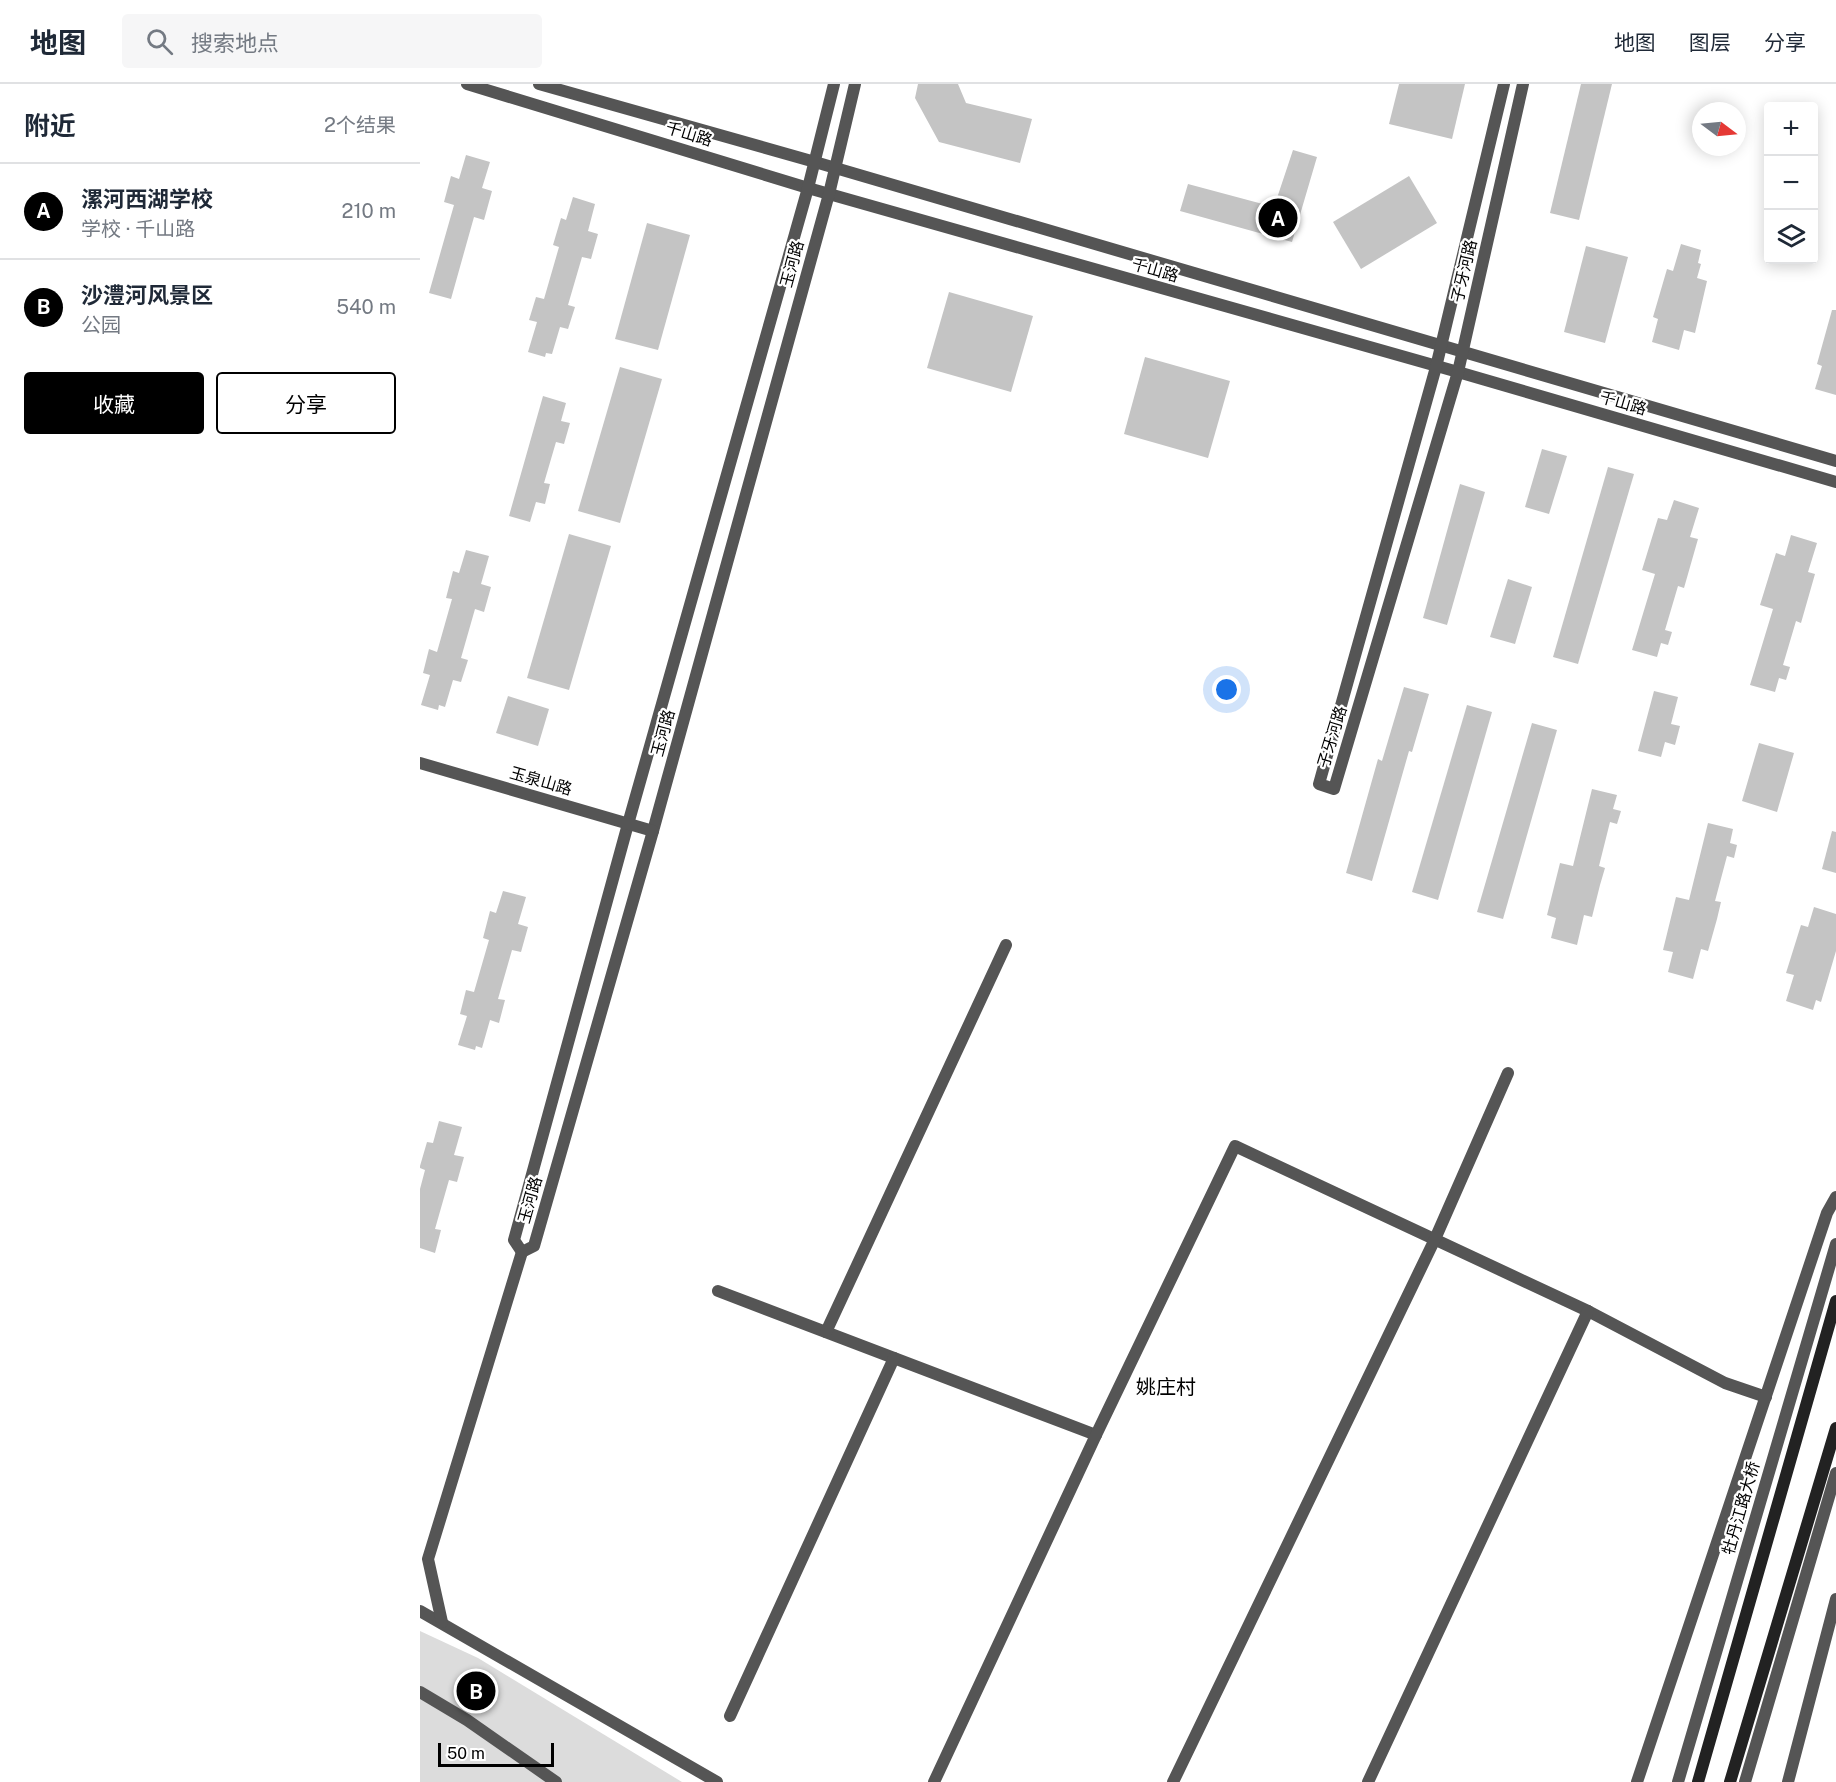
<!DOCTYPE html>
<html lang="zh">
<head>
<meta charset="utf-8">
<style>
  body { margin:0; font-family:"Public Sans","Noto Sans SC",sans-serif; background:#f6f6f7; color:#1f2937 }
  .controls { position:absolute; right:18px; top:18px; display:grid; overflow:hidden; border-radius:6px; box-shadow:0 3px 15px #0003 }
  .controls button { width:54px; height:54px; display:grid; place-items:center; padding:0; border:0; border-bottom:2px solid #e0e1e3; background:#fff; color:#1f2937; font:30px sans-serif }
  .compass { position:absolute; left:1272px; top:18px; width:54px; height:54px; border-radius:50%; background:#fff; box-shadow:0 3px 15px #0003; rotate:106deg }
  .scale { position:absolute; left:18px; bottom:15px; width:116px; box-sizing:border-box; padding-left:6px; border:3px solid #000; border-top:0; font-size:16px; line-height:21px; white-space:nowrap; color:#000; -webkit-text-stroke:4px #fff; paint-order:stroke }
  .you { position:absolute; left:807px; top:606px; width:21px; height:21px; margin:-15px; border:4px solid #fff; border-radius:50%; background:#1a73e8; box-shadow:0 0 0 9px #1a73e833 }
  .badge { display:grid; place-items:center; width:39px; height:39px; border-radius:50%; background:#000; color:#fff; font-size:20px; font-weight:700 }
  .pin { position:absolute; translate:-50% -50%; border:3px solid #fff; box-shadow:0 2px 6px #0006 }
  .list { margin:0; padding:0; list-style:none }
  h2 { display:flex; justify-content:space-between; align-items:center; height:78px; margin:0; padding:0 24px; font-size:26px }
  h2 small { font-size:20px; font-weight:400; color:#747a83 }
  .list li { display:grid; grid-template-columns:39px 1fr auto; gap:18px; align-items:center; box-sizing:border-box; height:96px; padding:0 24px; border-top:2px solid #e0e1e3 }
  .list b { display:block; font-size:22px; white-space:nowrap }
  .list p { margin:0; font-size:20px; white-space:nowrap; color:#747a83 }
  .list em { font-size:20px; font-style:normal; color:#747a83 }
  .actions { display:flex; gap:12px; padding:18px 24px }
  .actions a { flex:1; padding:14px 0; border:2px solid #000; border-radius:6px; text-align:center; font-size:21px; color:#000 }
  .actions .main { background:#000; color:#fff }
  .icon { flex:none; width:33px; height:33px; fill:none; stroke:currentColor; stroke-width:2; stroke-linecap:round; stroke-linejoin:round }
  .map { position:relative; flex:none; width:1416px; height:1698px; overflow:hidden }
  header { display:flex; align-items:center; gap:36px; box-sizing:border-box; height:84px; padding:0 30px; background:#fff; border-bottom:2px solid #e0e1e3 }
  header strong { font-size:28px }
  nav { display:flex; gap:33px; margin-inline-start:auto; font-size:21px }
  .search { width:420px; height:54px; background:#f6f6f7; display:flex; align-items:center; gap:15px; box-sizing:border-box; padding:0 21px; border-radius:6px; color:#747a83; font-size:22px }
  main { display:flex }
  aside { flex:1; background:#fff }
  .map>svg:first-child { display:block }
  .green { fill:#dcdcdc }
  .building { fill:#c4c4c4 }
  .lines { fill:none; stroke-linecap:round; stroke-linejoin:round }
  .minor { stroke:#555; stroke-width:12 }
  .tertiary { stroke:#555; stroke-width:12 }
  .secondary { stroke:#222; stroke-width:12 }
  .labels { text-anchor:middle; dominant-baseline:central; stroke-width:4.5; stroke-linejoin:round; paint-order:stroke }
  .street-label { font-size:16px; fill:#000; stroke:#fff }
  .quarter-label { font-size:20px; fill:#000; stroke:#fff }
</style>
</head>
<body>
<header>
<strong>地图</strong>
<div class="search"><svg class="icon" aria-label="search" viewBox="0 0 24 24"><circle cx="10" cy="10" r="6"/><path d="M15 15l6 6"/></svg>搜索地点</div>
<nav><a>地图</a><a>图层</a><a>分享</a></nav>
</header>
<main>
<aside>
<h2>附近<small>2个结果</small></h2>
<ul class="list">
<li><span class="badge">A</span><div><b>漯河西湖学校</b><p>学校 · 千山路</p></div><em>210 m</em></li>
<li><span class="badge">B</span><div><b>沙澧河风景区</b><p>公园</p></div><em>540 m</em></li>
</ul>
<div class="actions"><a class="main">收藏</a><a>分享</a></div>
</aside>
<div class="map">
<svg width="1416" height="1698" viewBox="0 0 1416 1698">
  <rect width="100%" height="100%" fill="#fff"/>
  <!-- green -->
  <polygon class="green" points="0,1547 58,1574 262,1698 0,1698"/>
  <!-- building -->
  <g class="building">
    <polygon points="498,0 538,0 546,19 612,35 600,79 519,58 495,14"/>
    <polygon points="979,0 1045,0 1032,55 969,40"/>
    <polygon points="1161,0 1192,0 1159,136 1130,129"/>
    <polygon points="873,66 897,73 872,158 760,127 768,100 854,123"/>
    <polygon points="46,71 70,78 62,104 72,107 64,136 54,133 31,215 9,209 34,121 24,118 31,92 39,95"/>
    <polygon points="989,92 1017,139 941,185 913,138"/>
    <polygon points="153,113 175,120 168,147 178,150 171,175 162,173 148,221 155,223 148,245 140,243 132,270 126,269 125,273 108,268 117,238 109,236 116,213 124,215 139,163 133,161 141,134 146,136"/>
    <polygon points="227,139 270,151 238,266 195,255"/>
    <polygon points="1261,160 1281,166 1278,179 1281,180 1277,194 1287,197 1275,249 1264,246 1259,266 1232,258 1238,235 1233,233 1247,185 1253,187"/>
    <polygon points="1166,162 1208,173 1185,259 1144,248"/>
    <polygon points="529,208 613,232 591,308 507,284"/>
    <polygon points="1412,226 1416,226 1416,311 1395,305 1402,282 1397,280"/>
    <polygon points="725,273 810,297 788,374 704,350"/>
    <polygon points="200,283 242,295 200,439 158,427"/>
    <polygon points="123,312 146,319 141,337 150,339 144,360 136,358 124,399 130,400 125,420 116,418 110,438 89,432"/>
    <polygon points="1122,365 1147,372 1129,430 1105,423"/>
    <polygon points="1188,383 1214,390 1158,580 1133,573"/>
    <polygon points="1040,400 1065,408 1027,541 1003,534"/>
    <polygon points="1254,416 1279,424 1270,453 1278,455 1264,504 1258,502 1245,546 1252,548 1248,561 1241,559 1237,573 1212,566 1235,490 1222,486 1238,434 1247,436"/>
    <polygon points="149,450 191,462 149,606 107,594"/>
    <polygon points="1371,451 1397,459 1388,488 1395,490 1381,539 1376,537 1363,581 1370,583 1366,596 1359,594 1355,608 1330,601 1353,525 1340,521 1356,469 1365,472"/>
    <polygon points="46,466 69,472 61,500 71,503 64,528 55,525 41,574 48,576 41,598 33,596 25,623 19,621 18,626 1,621 10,591 3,589 9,565 17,568 32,515 26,514 33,487 39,489"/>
    <polygon points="1088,495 1112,503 1095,560 1070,553"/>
    <polygon points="984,603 1009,610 992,668 989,667 952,797 926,789 958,675 962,677"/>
    <polygon points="1234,607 1258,613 1251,640 1260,642 1255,661 1245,658 1241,673 1218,667"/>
    <polygon points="88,612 129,625 118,662 76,649"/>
    <polygon points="1047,621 1072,628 1018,816 992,808"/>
    <polygon points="1112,639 1137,646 1083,835 1057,828"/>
    <polygon points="1339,659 1374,669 1357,728 1322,717"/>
    <polygon points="1172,705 1197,711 1193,725 1201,727 1197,740 1190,738 1179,782 1185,784 1180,801 1172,833 1164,831 1157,861 1131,854 1136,834 1127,831 1140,779 1153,782"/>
    <polygon points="1288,739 1313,745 1310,759 1317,761 1314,774 1307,772 1295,817 1301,818 1297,835 1288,867 1281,865 1273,895 1248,888 1253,868 1243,866 1256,813 1269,816"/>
    <polygon points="1412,747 1416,748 1416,789 1402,785"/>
    <polygon points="83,807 106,813 98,840 108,843 101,868 92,866 78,915 85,916 79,939 70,936 62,964 56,962 55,966 38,961 47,932 40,930 46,906 54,908 69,856 63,854 70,827 76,829"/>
    <polygon points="1394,823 1416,830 1416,867 1401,918 1396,916 1393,926 1366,917 1374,891 1366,889 1381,841 1388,843"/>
    <polygon points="19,1037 42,1043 34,1071 44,1073 37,1098 29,1096 15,1145 21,1146 15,1169 0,1164 0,1105 5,1086 0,1084 0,1082 7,1058 13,1059"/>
  </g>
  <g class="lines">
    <!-- minor -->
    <g class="minor">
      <polyline points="298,1207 676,1351"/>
      <polyline points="406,1248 586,861"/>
      <polyline points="0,1527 297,1698"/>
      <polyline points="22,1538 8,1475 102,1168"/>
      <polyline points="0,1608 47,1636 136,1698"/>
      <polyline points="310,1632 474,1274"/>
      <polyline points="514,1698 676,1351 815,1062 1168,1227 1305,1299 1346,1313"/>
      <polyline points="753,1698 1015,1155 1088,989"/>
      <polyline points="948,1698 1168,1227"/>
      <polyline points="1258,1698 1416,1160"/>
      <polyline points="1325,1698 1416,1389"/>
    </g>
    <!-- tertiary -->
    <g class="tertiary">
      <polyline points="47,0 388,104 1038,288 1416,398"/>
      <polyline points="119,0 395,78 1416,377"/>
      <polyline points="414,0 388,104 208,740 94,1156 102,1168 114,1162 233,747 409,110 435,0"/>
      <polyline points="1084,0 1016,283 899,700 914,705 1038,288 1103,0"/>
      <polyline points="0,679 233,747"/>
      <polyline points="1217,1698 1407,1129 1416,1113"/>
      <polyline points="1368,1698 1416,1515"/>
    </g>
    <!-- secondary -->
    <g class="secondary">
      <polyline points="1278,1698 1416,1217"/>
      <polyline points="1310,1698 1416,1344"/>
    </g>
  </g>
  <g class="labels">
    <!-- street labels -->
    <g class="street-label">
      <text transform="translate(269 50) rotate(17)">千山路</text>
      <text transform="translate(372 180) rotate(-75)">玉河路</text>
      <text transform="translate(735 186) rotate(16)">千山路</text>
      <text transform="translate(1044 187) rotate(-77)">子牙河路</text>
      <text transform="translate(1203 319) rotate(16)">千山路</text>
      <text transform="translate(243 649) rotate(-75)">玉河路</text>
      <text transform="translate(912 653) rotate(-73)">子牙河路</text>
      <text transform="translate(121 697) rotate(16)">玉泉山路</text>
      <text transform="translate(110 1116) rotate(-74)">玉河路</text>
      <text transform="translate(1321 1424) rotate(-74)">牡丹江路大桥</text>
    </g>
    <!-- quarter labels -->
    <g class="quarter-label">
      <text x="746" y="1303">姚庄村</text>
    </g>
  </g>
</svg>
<div class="controls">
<button>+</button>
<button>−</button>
<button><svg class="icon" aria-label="layers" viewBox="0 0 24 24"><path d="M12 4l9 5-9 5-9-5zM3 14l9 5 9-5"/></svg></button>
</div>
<svg class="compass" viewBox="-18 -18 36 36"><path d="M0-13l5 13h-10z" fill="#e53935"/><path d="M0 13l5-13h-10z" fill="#747a83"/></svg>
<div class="scale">50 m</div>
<div class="you"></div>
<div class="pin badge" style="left:858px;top:134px">A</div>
<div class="pin badge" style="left:56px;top:1607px">B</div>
</div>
</main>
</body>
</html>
